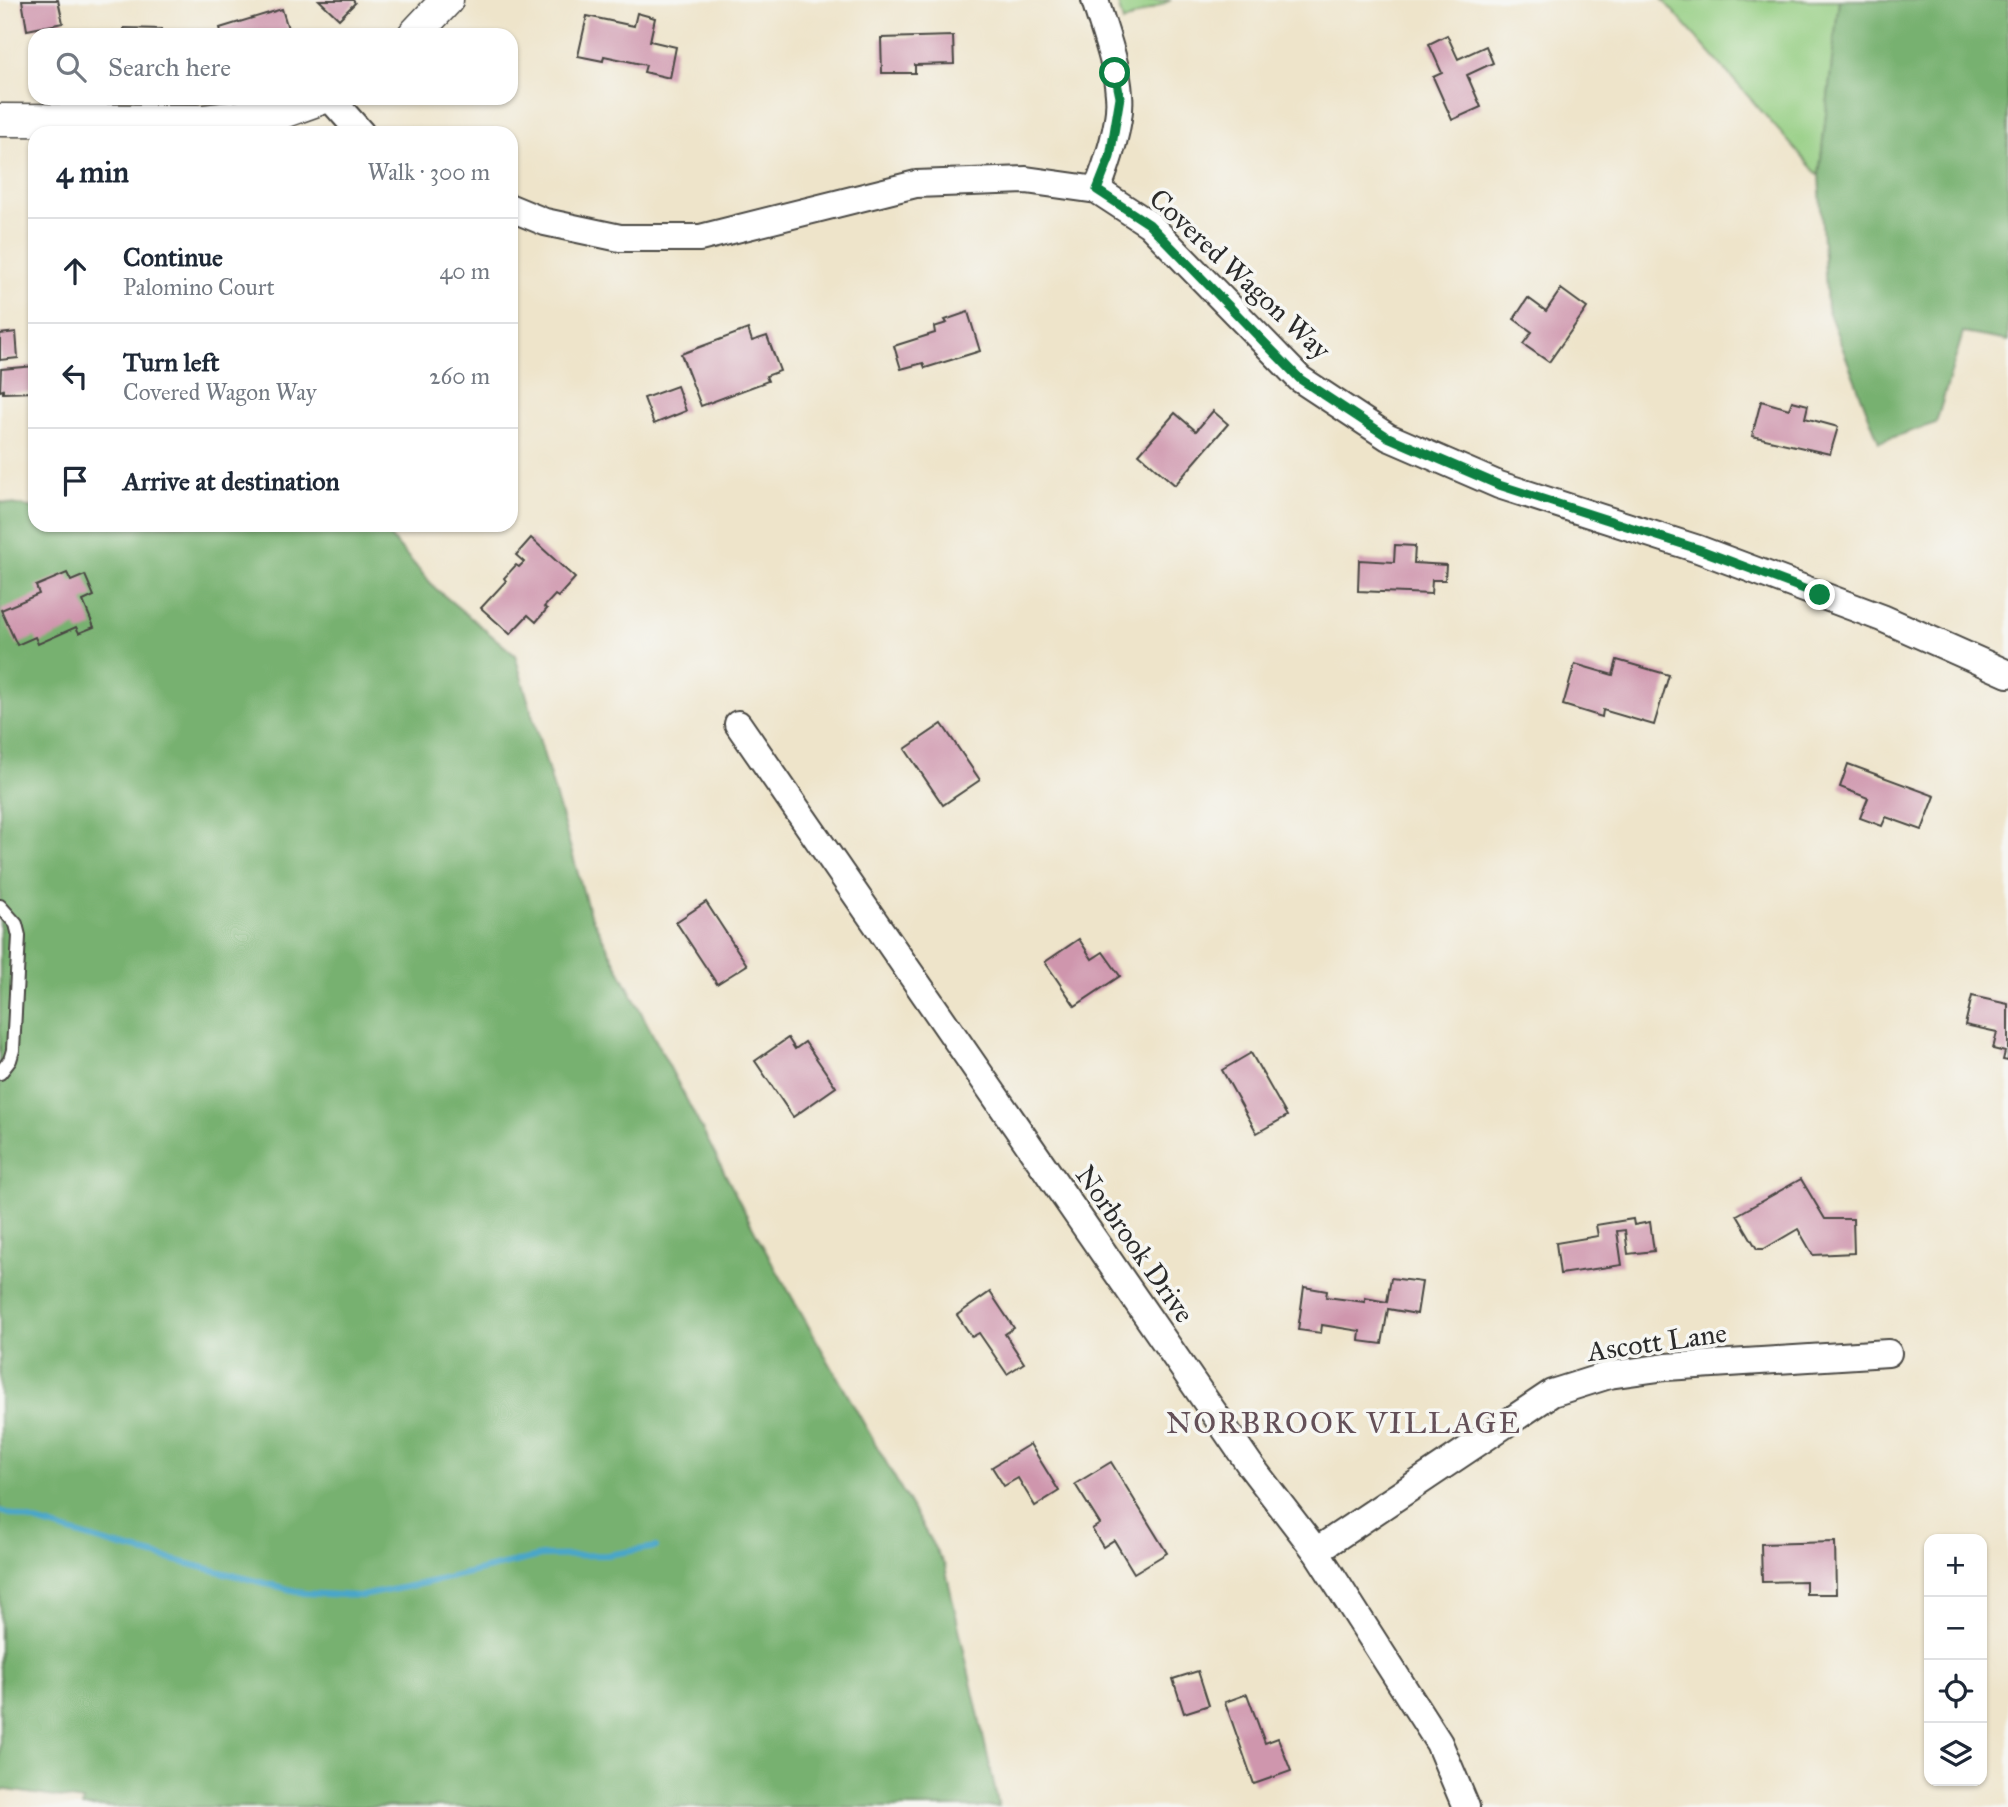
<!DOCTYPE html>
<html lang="en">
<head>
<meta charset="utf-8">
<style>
  body { margin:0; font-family:"IM FELL Great Primer",serif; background:#f6f6f7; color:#1f2937 }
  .controls { position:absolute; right:21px; bottom:21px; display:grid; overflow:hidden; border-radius:14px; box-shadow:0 2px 5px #0004 }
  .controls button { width:63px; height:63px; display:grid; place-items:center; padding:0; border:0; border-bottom:2px solid #e0e1e3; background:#fff; color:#1f2937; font:35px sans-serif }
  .stop { position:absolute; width:21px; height:21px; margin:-16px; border:5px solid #0b8043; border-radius:50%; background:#fff }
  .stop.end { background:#0b8043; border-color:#fff; box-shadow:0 2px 7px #0008 }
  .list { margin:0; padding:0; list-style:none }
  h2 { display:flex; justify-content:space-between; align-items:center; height:91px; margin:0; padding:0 28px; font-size:30px }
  h2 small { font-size:23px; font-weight:400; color:#747a83 }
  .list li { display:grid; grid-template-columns:46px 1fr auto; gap:21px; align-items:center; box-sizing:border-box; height:105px; padding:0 28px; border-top:2px solid #e0e1e3 }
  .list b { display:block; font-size:26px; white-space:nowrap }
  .list p { margin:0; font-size:23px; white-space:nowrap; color:#747a83 }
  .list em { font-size:23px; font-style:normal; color:#747a83 }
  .icon { flex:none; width:38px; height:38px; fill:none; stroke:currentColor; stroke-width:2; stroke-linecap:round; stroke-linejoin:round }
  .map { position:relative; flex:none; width:2008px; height:1807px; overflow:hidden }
  .search { position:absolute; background:#fff; box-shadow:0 2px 5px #0004; left:28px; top:28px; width:490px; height:77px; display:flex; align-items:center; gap:18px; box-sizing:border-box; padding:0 24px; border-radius:21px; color:#747a83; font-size:26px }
  .panel { position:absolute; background:#fff; box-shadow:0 2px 5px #0004; left:28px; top:126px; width:490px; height:406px; border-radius:21px }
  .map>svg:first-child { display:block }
  .green { fill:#94ce82; stroke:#607c56; stroke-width:2 }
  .forest { fill:#77b170; stroke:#516e4e; stroke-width:2 }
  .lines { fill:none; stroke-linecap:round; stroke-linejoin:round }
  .stream { stroke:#4aa6c9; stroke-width:6 }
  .building { fill:#cf96ad }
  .service-casing { stroke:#484743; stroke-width:16 }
  .minor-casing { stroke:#484743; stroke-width:30 }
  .tertiary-casing { stroke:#484743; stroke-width:35 }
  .service { stroke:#fff; stroke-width:12 }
  .minor { stroke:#fff; stroke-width:26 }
  .tertiary { stroke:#fff; stroke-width:32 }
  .route { stroke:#0b8043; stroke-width:9 }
  .labels { text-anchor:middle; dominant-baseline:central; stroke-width:7; stroke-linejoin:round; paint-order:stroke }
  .street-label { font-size:28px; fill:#2b2b2b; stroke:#f6f6f2 }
  .neighbourhood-label { font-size:30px; letter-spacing:2px; fill:#645058; stroke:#f6f6f2 }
</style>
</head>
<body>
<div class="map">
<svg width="2008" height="1807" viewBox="0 0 2008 1807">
  <rect width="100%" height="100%" fill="#f6f6f2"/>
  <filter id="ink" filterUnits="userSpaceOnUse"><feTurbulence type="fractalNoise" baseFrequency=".0143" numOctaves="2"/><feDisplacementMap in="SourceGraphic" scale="14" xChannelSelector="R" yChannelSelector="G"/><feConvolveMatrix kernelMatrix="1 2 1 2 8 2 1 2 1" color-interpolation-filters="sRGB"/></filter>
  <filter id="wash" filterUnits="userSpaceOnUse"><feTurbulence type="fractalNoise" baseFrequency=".00686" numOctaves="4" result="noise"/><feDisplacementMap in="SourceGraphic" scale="28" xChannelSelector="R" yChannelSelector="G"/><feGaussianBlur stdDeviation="1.57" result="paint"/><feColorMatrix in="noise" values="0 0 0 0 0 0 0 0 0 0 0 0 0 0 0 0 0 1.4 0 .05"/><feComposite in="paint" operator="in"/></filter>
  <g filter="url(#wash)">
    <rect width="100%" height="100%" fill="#eee4ca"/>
    <!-- green -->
    <g class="green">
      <polygon points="1117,0 1171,0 1123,22"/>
      <polygon points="1663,0 1839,0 1819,176"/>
    </g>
    <!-- forest -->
    <g class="forest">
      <polygon points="1839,0 2008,0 2008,341 1963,333 1936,423 1879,442 1827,308 1819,176"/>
      <polygon points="0,502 35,508 35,525 380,525 435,588 515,655 589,912 760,1241 945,1566 999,1807 82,1807 83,1801 0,1789"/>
    </g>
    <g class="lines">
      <!-- stream -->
      <polyline class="stream" points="0,1511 114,1545 304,1593 362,1596 439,1580 541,1556 607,1555 656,1547"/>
    </g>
    <g id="blocks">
      <!-- building -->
      <g class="building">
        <polygon points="22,0 58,0 63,23 27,30"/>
        <polygon points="319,0 353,0 355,3 339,19"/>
        <polygon points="282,9 290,35 222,35 220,28"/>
        <polygon points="637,13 655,18 650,41 676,47 670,78 644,72 646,65 604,56 603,61 578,56 587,16 634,26"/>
        <polygon points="124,28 161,29 161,31 183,31 183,35 124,35"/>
        <polygon points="1447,35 1458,59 1486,46 1493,63 1467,75 1481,107 1452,120 1433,77 1442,73 1429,44"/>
        <polygon points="953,36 954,64 915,65 915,73 882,73 881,38"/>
        <polygon points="1561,289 1587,308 1549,362 1523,344 1532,332 1514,319 1528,298 1546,311"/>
        <polygon points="968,312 980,351 925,368 923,363 901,369 894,346 935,333 934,327 947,323 945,320"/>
        <polygon points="748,329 752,341 767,336 780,371 766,376 768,381 701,406 681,354"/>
        <polygon points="16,332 18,358 0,360 0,334"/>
        <polygon points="35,366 35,392 3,393 3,390 0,391 1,369"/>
        <polygon points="677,386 686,411 654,424 644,398"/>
        <polygon points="1761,401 1789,409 1792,401 1808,405 1805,418 1838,427 1830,454 1752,436"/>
        <polygon points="1213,411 1228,424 1175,485 1139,454 1175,413 1196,431"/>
        <polygon points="531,538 575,578 558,597 555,595 544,607 547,609 536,622 528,615 510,634 481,608 506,581 504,578 516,565 519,567 524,562 516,555"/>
        <polygon points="1395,545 1415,546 1414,563 1446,565 1445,580 1432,580 1431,594 1358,591 1359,560 1394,562"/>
        <polygon points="67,573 71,581 85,575 94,596 83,601 94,627 79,633 76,627 38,644 35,637 17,645 1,610 39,594 36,586"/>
        <polygon points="1617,660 1669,675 1654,725 1603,710 1602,717 1563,705 1575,664 1613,675"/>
        <polygon points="942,724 980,780 943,805 905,749"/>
        <polygon points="1848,764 1935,796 1922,830 1886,817 1882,826 1860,818 1868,798 1840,787"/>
        <polygon points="706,902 747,965 717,984 676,922"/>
        <polygon points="1079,939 1092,959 1103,952 1120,976 1075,1006 1045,962"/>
        <polygon points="1972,996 2008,1004 2008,1061 2003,1060 2005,1052 1993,1049 1997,1032 1965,1025"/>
        <polygon points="788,1038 795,1049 805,1042 836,1087 793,1117 755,1061"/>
        <polygon points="1251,1053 1287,1116 1257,1133 1222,1070"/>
        <polygon points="1801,1179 1825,1219 1853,1219 1854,1253 1813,1255 1798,1229 1764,1249 1757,1249 1737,1215"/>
        <polygon points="1633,1219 1634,1225 1650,1222 1654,1251 1628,1254 1625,1230 1617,1231 1622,1265 1560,1274 1556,1243 1598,1236 1596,1225"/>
        <polygon points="1391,1278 1422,1282 1417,1314 1388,1309 1382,1344 1359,1341 1360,1331 1322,1325 1321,1333 1298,1330 1304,1287 1327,1291 1326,1297 1365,1302 1365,1298 1387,1302"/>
        <polygon points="990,1292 1014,1328 1005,1334 1024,1363 1007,1374 979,1333 972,1337 957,1315"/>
        <polygon points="1030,1444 1059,1491 1035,1506 1018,1478 1004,1486 992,1467"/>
        <polygon points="1111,1462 1167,1553 1134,1573 1114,1540 1103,1547 1092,1529 1100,1524 1075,1484"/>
        <polygon points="1835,1542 1836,1594 1806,1594 1806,1581 1762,1582 1761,1544"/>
        <polygon points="1198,1671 1209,1705 1184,1713 1173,1679"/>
        <polygon points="1247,1694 1265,1743 1278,1738 1291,1771 1254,1784 1225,1702"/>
      </g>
    </g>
  </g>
  <g filter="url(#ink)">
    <use href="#blocks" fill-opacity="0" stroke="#484743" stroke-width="2"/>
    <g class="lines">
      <!-- service casing -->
      <g class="service-casing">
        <polyline id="service" points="0,906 16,924 19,936 13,1050 10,1060 0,1073"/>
      </g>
      <!-- minor casing -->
      <g class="minor-casing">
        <g id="minor">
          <path d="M1095,0C1104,31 1117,63 1119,95C1122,121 1107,165 1097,190"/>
          <polyline points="330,98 361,133"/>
          <polyline points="511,208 545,222 620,238 700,238 916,184 1026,180 1097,190 1149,224 1300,379 1388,437 1499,485 1698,549 1882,618 2008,674"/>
          <polyline points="738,724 1250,1465 1316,1551 1439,1743 1466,1807"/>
          <polyline points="1316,1551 1552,1393 1609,1375 1666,1367 1888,1353"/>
        </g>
      </g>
      <!-- tertiary casing -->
      <g class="tertiary-casing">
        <g id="tertiary">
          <polyline points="414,35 447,0"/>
          <polyline points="0,120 203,121 280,113 322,98"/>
        </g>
      </g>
      <!-- service -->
      <use href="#service" class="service"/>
      <!-- minor -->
      <use href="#minor" class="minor"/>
      <!-- tertiary -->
      <use href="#tertiary" class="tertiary"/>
    </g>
  </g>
  <g class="lines" filter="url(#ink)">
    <!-- route -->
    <polyline class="route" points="1115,73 1120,97 1110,157 1097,190 1149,224 1300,379 1388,437 1499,485 1698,549 1820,595"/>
  </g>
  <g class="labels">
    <!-- street labels -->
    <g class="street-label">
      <text transform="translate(1240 274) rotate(43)">Covered Wagon Way</text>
      <text transform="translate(1135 1244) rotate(55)">Norbrook Drive</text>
      <text transform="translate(1657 1342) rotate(-8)">Ascott Lane</text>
    </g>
    <!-- neighbourhood labels -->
    <g class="neighbourhood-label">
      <text x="1344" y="1423">NORBROOK VILLAGE</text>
    </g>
  </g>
</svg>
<div class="controls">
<button>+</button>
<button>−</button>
<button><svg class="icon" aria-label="locate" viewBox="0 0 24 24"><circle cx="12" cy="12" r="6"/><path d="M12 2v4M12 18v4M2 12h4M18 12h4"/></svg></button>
<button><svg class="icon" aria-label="layers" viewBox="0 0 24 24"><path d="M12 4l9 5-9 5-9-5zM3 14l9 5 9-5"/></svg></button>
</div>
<div class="stop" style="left:1115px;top:73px"></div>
<div class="stop end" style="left:1820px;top:595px"></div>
<div class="search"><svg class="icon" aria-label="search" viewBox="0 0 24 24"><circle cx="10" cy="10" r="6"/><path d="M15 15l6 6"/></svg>Search here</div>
<section class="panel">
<h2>4 min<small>Walk · 300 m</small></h2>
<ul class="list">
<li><svg class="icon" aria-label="ahead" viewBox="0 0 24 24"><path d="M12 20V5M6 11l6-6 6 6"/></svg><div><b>Continue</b><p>Palomino Court</p></div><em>40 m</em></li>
<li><svg class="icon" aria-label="left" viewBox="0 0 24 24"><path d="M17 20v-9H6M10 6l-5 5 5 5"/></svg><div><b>Turn left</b><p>Covered Wagon Way</p></div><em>260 m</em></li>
<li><svg class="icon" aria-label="arrive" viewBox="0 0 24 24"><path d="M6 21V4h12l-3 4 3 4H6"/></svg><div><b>Arrive at destination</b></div></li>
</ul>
</section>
</div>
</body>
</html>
